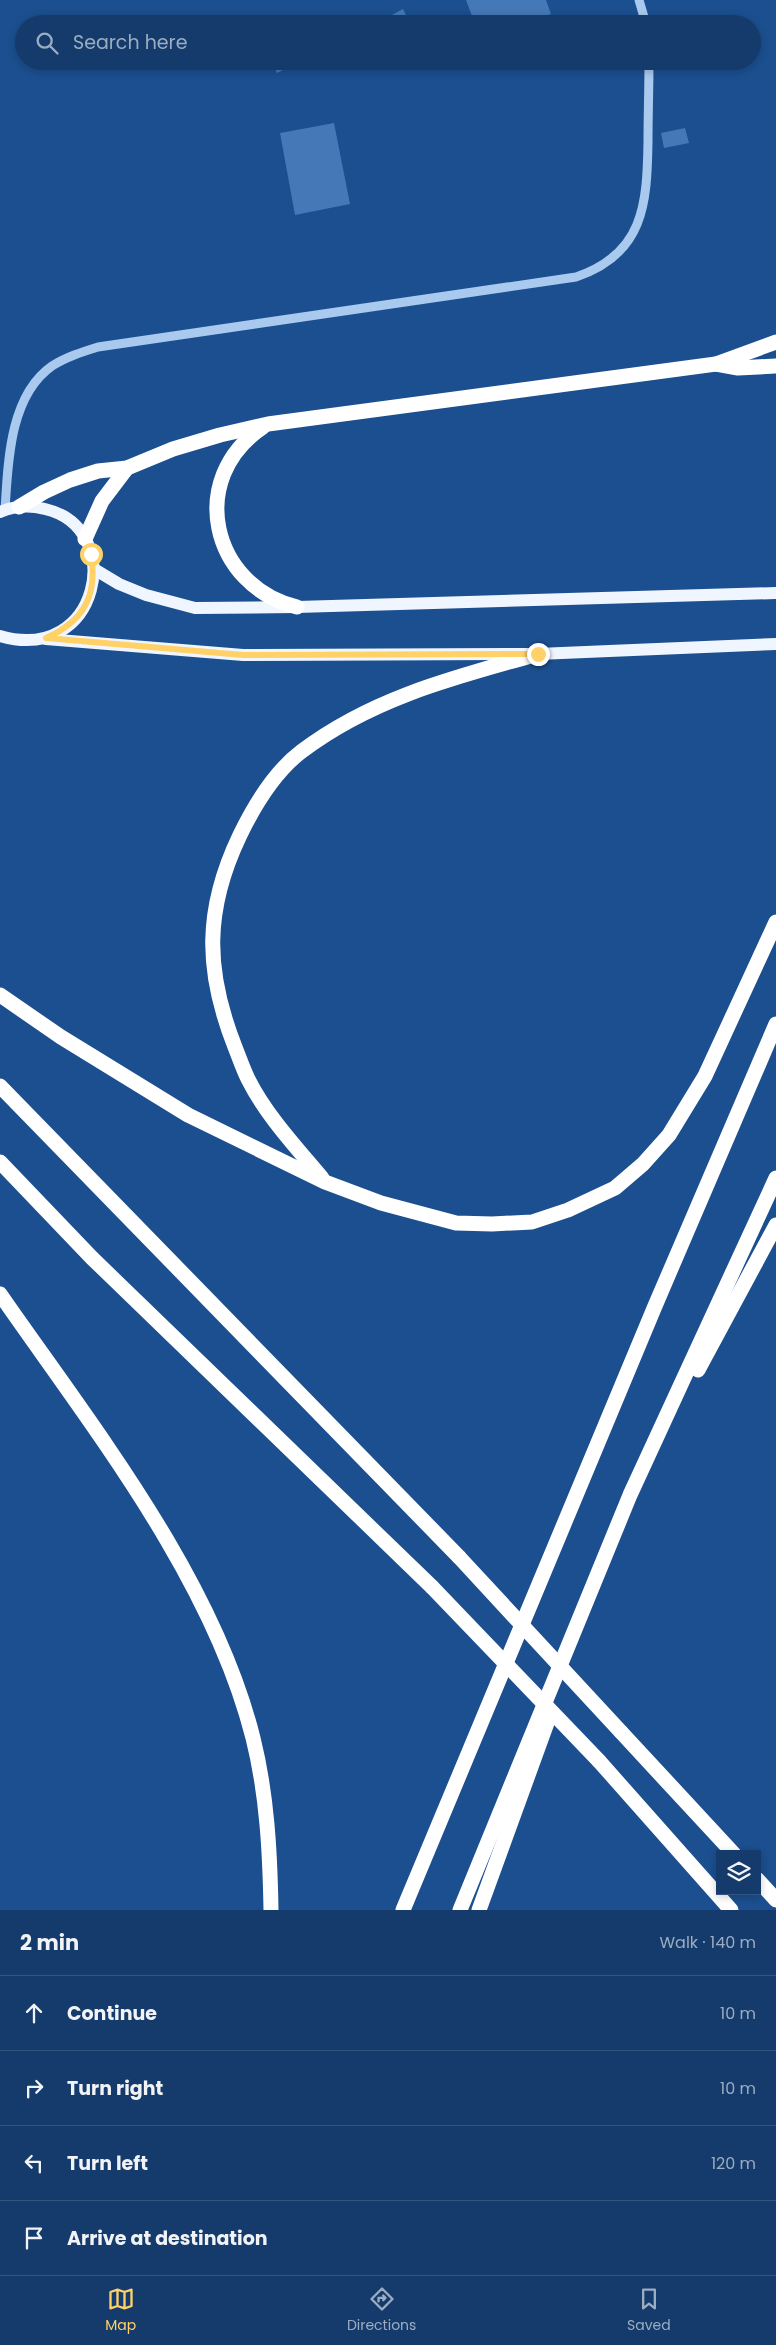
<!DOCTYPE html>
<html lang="en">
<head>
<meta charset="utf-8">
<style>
  body { margin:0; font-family:Poppins,sans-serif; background:#1d4271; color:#f1f3f6 }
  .controls { position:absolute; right:15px; bottom:15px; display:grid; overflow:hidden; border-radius:0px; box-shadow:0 2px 8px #0003 }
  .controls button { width:45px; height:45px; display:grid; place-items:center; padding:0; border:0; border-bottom:1px solid #33557e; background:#143b6b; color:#f1f3f6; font:25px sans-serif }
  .stop { position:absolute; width:15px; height:15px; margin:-11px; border:4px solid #ffd166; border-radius:50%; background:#fff }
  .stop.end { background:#ffd166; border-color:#fff; box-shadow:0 1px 5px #0008 }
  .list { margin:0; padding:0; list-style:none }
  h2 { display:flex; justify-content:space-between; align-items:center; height:65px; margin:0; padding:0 20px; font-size:21px }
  h2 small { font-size:16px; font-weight:400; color:#9dadc1 }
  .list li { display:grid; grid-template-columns:32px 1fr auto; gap:15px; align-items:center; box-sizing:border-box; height:75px; padding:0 20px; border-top:1px solid #33557e }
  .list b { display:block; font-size:19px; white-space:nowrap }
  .list em { font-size:16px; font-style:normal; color:#9dadc1 }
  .icon { flex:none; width:28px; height:28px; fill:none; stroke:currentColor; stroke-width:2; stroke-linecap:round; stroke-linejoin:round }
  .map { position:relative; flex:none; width:776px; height:1910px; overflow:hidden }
  .search { position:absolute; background:#143b6b; box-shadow:0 2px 8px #0003; left:15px; right:15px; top:15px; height:55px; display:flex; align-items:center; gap:12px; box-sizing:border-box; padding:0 18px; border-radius:28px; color:#9dadc1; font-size:19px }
  .sheet { height:365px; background:#143b6b }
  nav { display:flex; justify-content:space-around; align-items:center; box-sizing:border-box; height:70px; border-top:1px solid #33557e; background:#143b6b; font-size:14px; color:#9dadc1 }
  nav a { display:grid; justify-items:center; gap:2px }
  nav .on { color:#ffd166 }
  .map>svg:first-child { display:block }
  .building { fill:#4478b7 }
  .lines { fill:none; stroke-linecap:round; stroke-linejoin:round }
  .minor { stroke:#a9c9ee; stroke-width:9 }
  .major { stroke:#f0f6ff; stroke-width:12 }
  .highway { stroke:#fff; stroke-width:15 }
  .highway-bridge { stroke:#fff; stroke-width:15 }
  .route { stroke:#ffd166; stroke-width:6 }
</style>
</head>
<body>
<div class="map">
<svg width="776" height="1910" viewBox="0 0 776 1910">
  <rect width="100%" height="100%" fill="#1b4f8f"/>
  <!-- building -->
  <g class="building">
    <polygon points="466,0 546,0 551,14 524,24 475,24"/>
    <polygon points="403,9 410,24 375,24"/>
    <polygon points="271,61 301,61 277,73"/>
    <polygon points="334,123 350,204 295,215 280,133"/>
    <polygon points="685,128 689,143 664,148 661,133"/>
  </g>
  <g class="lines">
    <!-- minor -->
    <g class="minor">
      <polyline points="639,0 646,24"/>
      <path d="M5,510C8,464 9,396 52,366C66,357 82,352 98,347L576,277C644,254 647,204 648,142C648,115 649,88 649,61"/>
    </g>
    <!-- major -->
    <g class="major">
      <path d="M0,512C14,506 30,505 45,509C127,528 100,665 0,636"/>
      <polyline points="94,569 119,584 146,595 195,608 297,607 776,593"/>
      <polyline points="46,639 243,655 538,654 776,644"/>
    </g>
    <!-- highway -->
    <g class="highway">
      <polyline points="716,364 738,368 776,366"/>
      <path d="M263,427C186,478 211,586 297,607"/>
      <polyline points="19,507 44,492 70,480 98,471 127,468 173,449 220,435 268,424 716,364 776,342"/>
      <polyline points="85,539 102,501 127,468"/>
      <polyline points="0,995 61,1037 188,1115 325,1182 381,1203 456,1223 492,1224 532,1222 568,1210 615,1188 643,1164 669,1135 705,1076 776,922"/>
      <polyline points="0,1086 459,1557"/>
      <polyline points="0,1162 92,1258 432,1587"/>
      <path d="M322,1178C296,1147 266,1115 248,1079C243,1069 239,1057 235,1047C205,971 204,910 240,835C255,804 274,772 302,751C372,698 455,677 538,654"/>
      <path d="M0,1294C93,1428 213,1578 253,1738C267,1794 270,1852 271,1910"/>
      <polyline points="698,1370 776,1225"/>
      <polyline points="621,1732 734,1854"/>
      <polyline points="599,1761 731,1910"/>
      <polyline points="757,1879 776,1900"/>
      <polyline points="403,1910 655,1306 776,1024"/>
      <polyline points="460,1910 630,1495 776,1178"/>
      <polyline points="479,1910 547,1723"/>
    </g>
    <!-- highway-bridge -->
    <g class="highway-bridge">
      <polyline points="459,1557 621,1732"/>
      <polyline points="432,1587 599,1761"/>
    </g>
  </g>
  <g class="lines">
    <!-- route -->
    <path class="route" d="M91,554C98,595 84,621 46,638L243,655L538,654"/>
  </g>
</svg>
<div class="controls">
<button><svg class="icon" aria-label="layers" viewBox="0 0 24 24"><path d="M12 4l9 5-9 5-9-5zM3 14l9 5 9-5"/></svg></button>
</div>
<div class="stop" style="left:91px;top:554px"></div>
<div class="stop end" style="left:538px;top:654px"></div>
<div class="search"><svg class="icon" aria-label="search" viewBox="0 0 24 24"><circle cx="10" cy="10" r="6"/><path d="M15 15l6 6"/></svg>Search here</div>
</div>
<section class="sheet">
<h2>2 min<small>Walk · 140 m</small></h2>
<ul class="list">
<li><svg class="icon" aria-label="ahead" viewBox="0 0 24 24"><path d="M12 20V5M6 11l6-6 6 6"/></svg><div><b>Continue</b></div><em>10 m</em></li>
<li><svg class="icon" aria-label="right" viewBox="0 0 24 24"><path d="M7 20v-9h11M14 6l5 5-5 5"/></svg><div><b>Turn right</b></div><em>10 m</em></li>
<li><svg class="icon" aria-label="left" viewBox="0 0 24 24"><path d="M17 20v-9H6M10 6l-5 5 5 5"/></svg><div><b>Turn left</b></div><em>120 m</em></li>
<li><svg class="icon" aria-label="arrive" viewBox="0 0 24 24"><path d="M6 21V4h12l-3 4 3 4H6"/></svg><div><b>Arrive at destination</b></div></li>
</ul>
</section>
<nav>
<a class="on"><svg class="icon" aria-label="map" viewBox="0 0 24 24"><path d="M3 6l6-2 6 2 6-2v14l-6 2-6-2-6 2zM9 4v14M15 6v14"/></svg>Map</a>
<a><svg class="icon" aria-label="directions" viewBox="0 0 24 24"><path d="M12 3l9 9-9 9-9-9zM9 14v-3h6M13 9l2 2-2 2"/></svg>Directions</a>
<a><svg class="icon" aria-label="saved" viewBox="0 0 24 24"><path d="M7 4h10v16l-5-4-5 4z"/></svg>Saved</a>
</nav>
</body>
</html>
